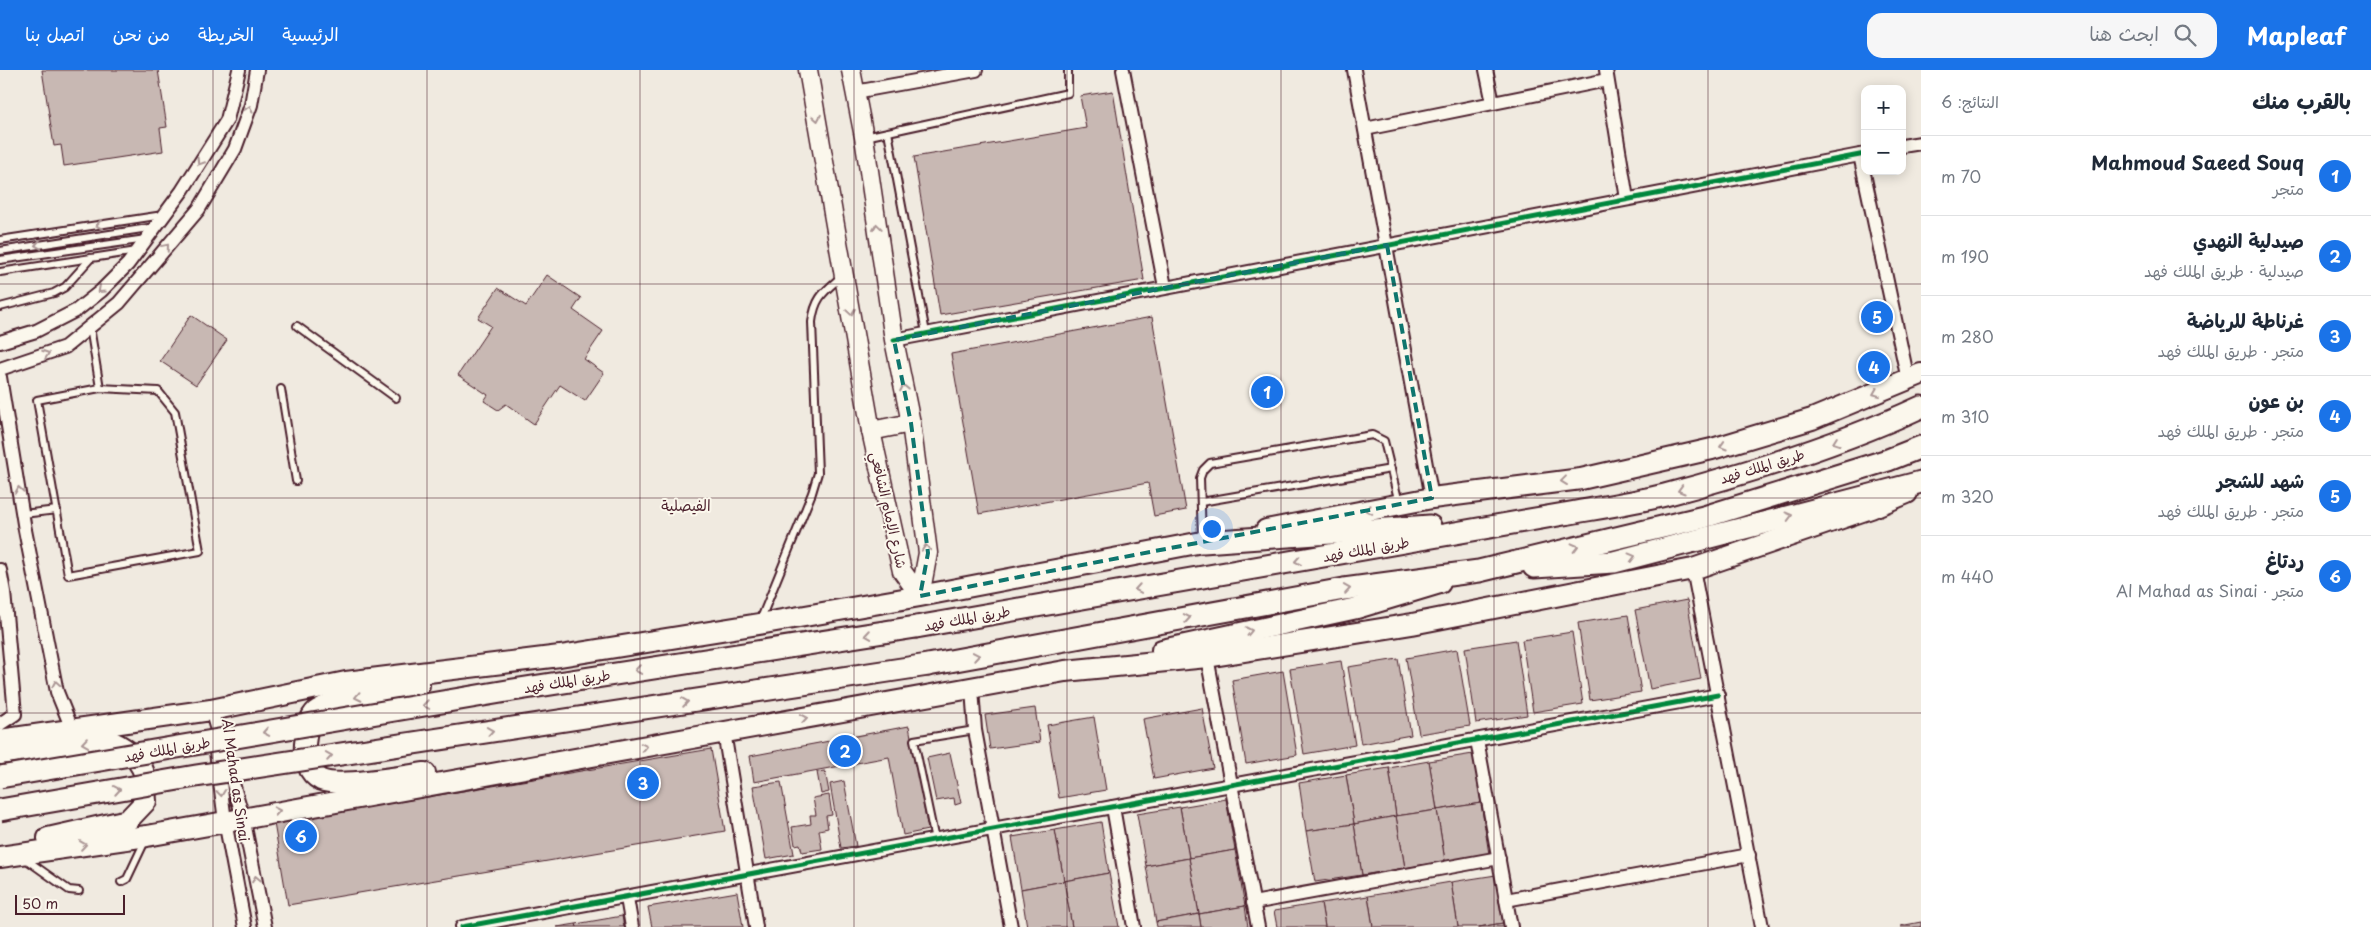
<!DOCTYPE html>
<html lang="ar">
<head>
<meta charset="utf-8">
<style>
  body { margin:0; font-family:"Playpen Sans","Playpen Sans Arabic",sans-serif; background:#f6f6f7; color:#1f2937; direction:rtl }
  .controls { position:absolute; right:15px; top:15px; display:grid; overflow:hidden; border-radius:10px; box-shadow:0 2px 12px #0003 }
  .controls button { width:45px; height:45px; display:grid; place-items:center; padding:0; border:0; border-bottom:1px solid #e0e1e3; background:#fff; color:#1f2937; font:25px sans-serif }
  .scale { position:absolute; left:15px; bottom:12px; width:110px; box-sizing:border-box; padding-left:5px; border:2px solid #4a1f2b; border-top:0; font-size:14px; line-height:18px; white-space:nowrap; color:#4a1f2b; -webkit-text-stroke:4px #fbf7ec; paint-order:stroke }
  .you { position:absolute; left:1211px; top:458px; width:18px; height:18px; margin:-12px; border:4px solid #fff; border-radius:50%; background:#1a73e8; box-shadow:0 0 0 8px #1a73e833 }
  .badge { display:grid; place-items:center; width:32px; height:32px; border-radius:50%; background:#1a73e8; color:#fff; font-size:16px; font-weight:700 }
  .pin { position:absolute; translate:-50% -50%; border:2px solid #fff; box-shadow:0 1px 5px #0006 }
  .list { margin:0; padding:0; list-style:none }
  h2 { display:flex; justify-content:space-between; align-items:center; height:65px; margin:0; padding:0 20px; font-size:21px }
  h2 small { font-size:16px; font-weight:400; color:#747a83 }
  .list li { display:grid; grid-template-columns:32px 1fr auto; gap:15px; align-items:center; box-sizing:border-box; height:80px; padding:0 20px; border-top:1px solid #e0e1e3 }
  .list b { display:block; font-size:19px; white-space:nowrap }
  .list p { margin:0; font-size:16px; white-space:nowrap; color:#747a83 }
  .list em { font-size:16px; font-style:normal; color:#747a83 }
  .icon { flex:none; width:28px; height:28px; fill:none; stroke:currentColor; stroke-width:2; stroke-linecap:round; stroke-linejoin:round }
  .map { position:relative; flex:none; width:1921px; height:857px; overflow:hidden; direction:ltr }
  header { display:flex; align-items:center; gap:30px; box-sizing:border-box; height:70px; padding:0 25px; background:#1a73e8; color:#fff }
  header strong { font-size:24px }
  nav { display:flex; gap:28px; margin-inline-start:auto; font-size:18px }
  .search { width:350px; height:45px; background:#f6f6f7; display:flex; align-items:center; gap:12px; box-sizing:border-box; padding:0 18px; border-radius:15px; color:#747a83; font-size:19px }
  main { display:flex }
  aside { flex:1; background:#fff }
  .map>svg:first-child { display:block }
  .building { fill:#c8b8b3; stroke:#4a1f2b }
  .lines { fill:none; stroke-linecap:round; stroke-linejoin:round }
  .service-casing { stroke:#4a1f2b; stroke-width:10 }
  .minor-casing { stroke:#4a1f2b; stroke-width:16 }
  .secondary-casing { stroke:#4a1f2b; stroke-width:21 }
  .primary-casing { stroke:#4a1f2b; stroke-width:24 }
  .trunk-casing { stroke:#4a1f2b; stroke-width:25 }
  .service { stroke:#fbf7ec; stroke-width:6 }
  .minor { stroke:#fbf7ec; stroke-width:12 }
  .secondary { stroke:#fbf7ec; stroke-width:18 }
  .primary { stroke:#fbf7ec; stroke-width:20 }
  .trunk { stroke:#fbf7ec; stroke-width:21 }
  .trunk-bridge-casing { stroke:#4a1f2b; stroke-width:25; stroke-linecap:butt }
  .trunk-bridge { stroke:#fbf7ec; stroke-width:21 }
  .cycleway-casing { stroke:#fbf7ec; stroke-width:8 }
  .cycleway { stroke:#00873e; stroke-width:5 }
  .oneway { stroke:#ab9695 }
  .marked { fill:none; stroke:#0f766e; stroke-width:4; stroke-dasharray:10 6; stroke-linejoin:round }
  .grid { fill:none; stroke:#4a1f2b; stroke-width:1; stroke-opacity:0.55 }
  .labels { text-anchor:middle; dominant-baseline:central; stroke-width:4; stroke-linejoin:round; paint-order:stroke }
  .street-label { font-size:14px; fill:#4a1f2b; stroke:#fbf7ec }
  .neighbourhood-label { font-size:15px; fill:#4a1f2b; stroke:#fbf7ec }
</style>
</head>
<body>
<header>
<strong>Mapleaf</strong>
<div class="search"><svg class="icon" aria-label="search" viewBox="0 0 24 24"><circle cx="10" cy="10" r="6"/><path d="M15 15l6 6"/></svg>ابحث هنا</div>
<nav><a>الرئيسية</a><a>الخريطة</a><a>من نحن</a><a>اتصل بنا</a></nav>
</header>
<main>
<aside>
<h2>بالقرب منك<small>النتائج: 6</small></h2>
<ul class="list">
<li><span class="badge">1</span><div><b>Mahmoud Saeed Souq</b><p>متجر</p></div><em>70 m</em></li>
<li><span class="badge">2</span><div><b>صيدلية النهدي</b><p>صيدلية · طريق الملك فهد</p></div><em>190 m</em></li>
<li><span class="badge">3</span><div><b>غرناطة للرياضة</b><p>متجر · طريق الملك فهد</p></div><em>280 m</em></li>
<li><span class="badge">4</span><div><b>بن عون</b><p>متجر · طريق الملك فهد</p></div><em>310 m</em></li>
<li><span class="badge">5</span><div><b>شهد للشجر</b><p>متجر · طريق الملك فهد</p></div><em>320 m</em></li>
<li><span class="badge">6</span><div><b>ردتاغ</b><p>متجر · Al Mahad as Sinai</p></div><em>440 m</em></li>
</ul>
</aside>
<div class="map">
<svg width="1921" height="857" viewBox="0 0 1921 857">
  <rect width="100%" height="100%" fill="#f0eae0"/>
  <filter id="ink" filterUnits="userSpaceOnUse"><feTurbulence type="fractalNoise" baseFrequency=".02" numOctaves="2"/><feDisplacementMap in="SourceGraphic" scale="10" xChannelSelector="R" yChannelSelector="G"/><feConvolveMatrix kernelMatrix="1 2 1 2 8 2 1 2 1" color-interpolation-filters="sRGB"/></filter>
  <g filter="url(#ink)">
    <!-- building -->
    <g class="building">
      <polygon points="42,0 158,0 167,57 160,58 163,81 64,96 61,75 54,76"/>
      <polygon points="1113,21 1144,210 940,245 914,87 1086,58 1080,26"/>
      <polygon points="547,205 581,228 573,240 603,261 584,289 604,303 585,331 560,315 534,354 506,334 498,340 484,331 488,325 458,305 491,256 478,248 498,218 526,236"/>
      <polygon points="191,245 227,270 196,315 160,291"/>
      <polygon points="1152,247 1186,440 1154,446 1148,413 979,444 951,284"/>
      <polygon points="1687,530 1701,609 1650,619 1635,540"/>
      <polygon points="1628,545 1641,622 1590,630 1578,553"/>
      <polygon points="1572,562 1583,634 1533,642 1522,570"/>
      <polygon points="1516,570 1527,645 1476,653 1465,578"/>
      <polygon points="1457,579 1470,656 1419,664 1406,588"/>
      <polygon points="1398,589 1411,665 1361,674 1348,597"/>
      <polygon points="1341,591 1355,675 1304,684 1290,599"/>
      <polygon points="1283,601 1297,685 1246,694 1232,610"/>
      <polygon points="1035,638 1040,672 990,679 985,645"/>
      <polygon points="1202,638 1213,698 1154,709 1143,649"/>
      <polygon points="1094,647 1106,720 1059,728 1047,655"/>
      <polygon points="909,656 928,760 903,765 889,687 754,712 750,686"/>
      <polygon points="711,679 725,761 288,835 274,753"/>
      <polygon points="950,683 961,733 955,735 954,728 936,731 927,688"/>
      <polygon points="1473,684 1481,733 1437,740 1429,691"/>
      <polygon points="1429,691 1437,740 1396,746 1389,698"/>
      <polygon points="1389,698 1396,746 1354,754 1346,705"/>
      <polygon points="825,701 829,722 821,724 817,702"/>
      <polygon points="1346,705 1354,754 1306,761 1299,713"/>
      <polygon points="844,711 856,776 841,778 830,714"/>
      <polygon points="781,712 794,784 766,789 753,716"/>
      <polygon points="829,725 832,745 826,746 828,758 819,760 822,779 802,782 800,774 795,775 792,757 811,754 810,745 816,745 813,728"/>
      <polygon points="1226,729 1235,780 1189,788 1180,737"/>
      <polygon points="1481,733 1489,784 1445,791 1437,740"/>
      <polygon points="1180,737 1189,788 1146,796 1137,744"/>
      <polygon points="1437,740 1445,791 1405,798 1396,746"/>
      <polygon points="1396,746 1405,798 1362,805 1354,754"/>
      <polygon points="1101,752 1109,803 1064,811 1055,760"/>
      <polygon points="1354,754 1362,805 1315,812 1306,761"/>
      <polygon points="1055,760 1064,811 1021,819 1012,767"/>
      <polygon points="1235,780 1245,836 1199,844 1189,788"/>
      <polygon points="1189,788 1199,844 1156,852 1146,796"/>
      <polygon points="1109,803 1119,857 1072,857 1064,811"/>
      <polygon points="1496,805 1503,853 1479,857 1458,857 1451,812"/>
      <polygon points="1064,811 1072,857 1027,857 1021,819"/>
      <polygon points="1451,812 1458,857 1373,857 1368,826"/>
      <polygon points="737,822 743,857 652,857 648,837"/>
      <polygon points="1368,826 1373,857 1325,857 1321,833"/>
      <polygon points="1321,833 1325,857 1277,857 1274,841"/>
      <polygon points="1245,836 1248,857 1201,857 1199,844"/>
      <polygon points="1199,844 1201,857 1157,857 1156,852"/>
      <polygon points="622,846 624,857 577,857 576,854"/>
      <polygon points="1921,852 1921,857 1901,857 1900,856"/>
      <polygon points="1503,853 1504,857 1479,857"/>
      <polygon points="576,854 577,857 557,857"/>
    </g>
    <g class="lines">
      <!-- service casing -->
      <g class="service-casing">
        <g id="service">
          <polyline points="888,62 1068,23 1068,0"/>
          <polyline points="865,67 888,62 926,263"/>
          <polyline points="0,170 163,145"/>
          <polyline points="0,181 155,157"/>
          <polyline points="0,190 146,169"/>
          <polyline points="0,202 137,181"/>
          <polyline points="0,237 54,223 65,217 91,188"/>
          <polyline points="297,256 396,328"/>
          <polyline points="90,257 100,318 37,330 68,505 200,481 175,342 158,321 100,318"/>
          <polyline points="281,319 296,411"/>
          <polyline points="1201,432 1391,399"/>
          <polyline points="23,444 57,440"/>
          <polyline points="1202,469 1200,408 1203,400 1210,393 1372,365 1384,371 1399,433"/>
          <path d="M760,551L812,423L818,403L812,252C815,227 824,222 842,206"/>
          <polyline points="935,770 914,670 975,660"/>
          <polyline points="24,788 69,820 79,821"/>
          <polyline points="121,812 127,809 145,771"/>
        </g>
      </g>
      <!-- minor casing -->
      <g class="minor-casing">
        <g id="minor">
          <polyline points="1123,0 1165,217"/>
          <polyline points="1354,0 1432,428"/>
          <polyline points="1486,0 1493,33"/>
          <polyline points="1606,0 1627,129"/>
          <polyline points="855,22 976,0"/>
          <polyline points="1365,59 1607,10"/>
          <polyline points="1902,76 1921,73"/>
          <polyline points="1860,85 1908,310"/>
          <polyline points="894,270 1865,84"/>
          <polyline points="0,272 36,261 77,240 101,221 128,194 182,121 227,50 239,0"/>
          <polyline points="0,299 65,277 119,233 199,139 235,79 251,35 257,0"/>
          <polyline points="0,307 25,460 57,622 72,659"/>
          <polyline points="1693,499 1762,857"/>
          <polyline points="0,500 4,522 15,644 0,654"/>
          <polyline points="1207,587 1258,857"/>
          <polyline points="972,619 975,660 1011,857"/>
          <polyline points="211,640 243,747 265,857"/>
          <polyline points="724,662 756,857"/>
          <polyline points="1477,670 1511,857"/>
          <polyline points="215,674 225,751 245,857"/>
          <polyline points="1113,737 1134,857"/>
          <polyline points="627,828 632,857"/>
          <polyline points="1506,830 1749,785"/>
          <polyline points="1253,833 1499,788"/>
          <polyline points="462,857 1718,625"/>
        </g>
      </g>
      <!-- secondary casing -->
      <g class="secondary-casing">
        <g id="secondary">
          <polyline points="808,0 871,361 902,501 920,526"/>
          <polyline points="851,0 864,67 894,270 911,353 928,483 920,526"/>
          <polyline points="871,361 911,353"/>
        </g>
      </g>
      <!-- primary casing -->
      <g class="primary-casing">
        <g id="primary">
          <polyline points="1266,460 1432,428 1581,409 1712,379 1812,349 1921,304"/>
          <polyline points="1162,580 1357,538 1440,513"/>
          <path d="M419,615C390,621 343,625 318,640C309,645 306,664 305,674C304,688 308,704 321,710C340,718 403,706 425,703"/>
          <polyline points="0,670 211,640 346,612 560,586 759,554 920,526 1218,469"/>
          <path d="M0,684L107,670C121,674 139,687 144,703C146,711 145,722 146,731L128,750L48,768"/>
          <polyline points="0,787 147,766 1065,601 1207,587 1412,554 1693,499 1871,438 1907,423"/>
        </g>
      </g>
      <!-- trunk casing -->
      <g class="trunk-casing">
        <g id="trunk">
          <polyline points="1203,472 1430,456"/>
          <polyline points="1534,497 1614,492 1921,412"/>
          <path d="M916,557L1564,444C1598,438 1632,433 1665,425C1752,402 1839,375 1921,337"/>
          <polyline points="928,595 1344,519 1479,501 1704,447 1888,390 1921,377"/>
        </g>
      </g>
      <!-- service -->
      <use href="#service" class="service"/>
      <!-- minor -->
      <use href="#minor" class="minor"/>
      <!-- secondary -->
      <use href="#secondary" class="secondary"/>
      <!-- primary -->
      <use href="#primary" class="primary"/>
      <!-- trunk -->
      <use href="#trunk" class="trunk"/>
      <!-- trunk-bridge casing -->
      <g class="trunk-bridge-casing">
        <g id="trunk-bridge">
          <polyline points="0,707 513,620 916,557"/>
          <polyline points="0,740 196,706 928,595"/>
        </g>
      </g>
      <!-- trunk-bridge -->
      <use href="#trunk-bridge" class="trunk-bridge"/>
      <!-- cycleway casing -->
      <g class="cycleway-casing">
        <g id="cycleway">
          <polyline points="894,270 1865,84"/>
          <polyline points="462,857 1718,625"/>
        </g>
      </g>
      <!-- cycleway -->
      <use href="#cycleway" class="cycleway"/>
    </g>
    <!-- one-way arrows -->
    <defs><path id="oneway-chevron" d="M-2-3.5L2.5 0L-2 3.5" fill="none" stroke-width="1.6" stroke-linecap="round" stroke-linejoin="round" transform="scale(1.25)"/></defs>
    <g class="oneway">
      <use href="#oneway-chevron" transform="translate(249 39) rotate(-73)"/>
      <use href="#oneway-chevron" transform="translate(817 48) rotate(80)"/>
      <use href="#oneway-chevron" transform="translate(200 92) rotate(122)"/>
      <use href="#oneway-chevron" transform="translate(99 155) rotate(172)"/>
      <use href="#oneway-chevron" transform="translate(877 157) rotate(-98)"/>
      <use href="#oneway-chevron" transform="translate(38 175) rotate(171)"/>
      <use href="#oneway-chevron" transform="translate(166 177) rotate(-50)"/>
      <use href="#oneway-chevron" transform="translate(101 220) rotate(138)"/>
      <use href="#oneway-chevron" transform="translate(851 242) rotate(81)"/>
      <use href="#oneway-chevron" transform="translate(46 284) rotate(-20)"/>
      <use href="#oneway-chevron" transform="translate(904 318) rotate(-101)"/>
      <use href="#oneway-chevron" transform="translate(1876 323) rotate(158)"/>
      <use href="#oneway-chevron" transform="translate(1836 372) rotate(160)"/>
      <use href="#oneway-chevron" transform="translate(1723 376) rotate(163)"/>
      <use href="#oneway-chevron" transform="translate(1564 411) rotate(173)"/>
      <use href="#oneway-chevron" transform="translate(19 420) rotate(-99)"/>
      <use href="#oneway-chevron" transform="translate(1681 420) rotate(164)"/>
      <use href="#oneway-chevron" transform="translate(1369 440) rotate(169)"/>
      <use href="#oneway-chevron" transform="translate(1789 446) rotate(-15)"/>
      <use href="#oneway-chevron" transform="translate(1575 477) rotate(-14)"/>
      <use href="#oneway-chevron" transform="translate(926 478) rotate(-93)"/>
      <use href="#oneway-chevron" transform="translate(1632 487) rotate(-15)"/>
      <use href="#oneway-chevron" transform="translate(1298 491) rotate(170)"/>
      <use href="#oneway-chevron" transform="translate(1138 519) rotate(170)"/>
      <use href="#oneway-chevron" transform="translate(1347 519) rotate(-9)"/>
      <use href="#oneway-chevron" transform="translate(1187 548) rotate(-10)"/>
      <use href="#oneway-chevron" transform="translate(1249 561) rotate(-12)"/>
      <use href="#oneway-chevron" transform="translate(868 565) rotate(171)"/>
      <use href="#oneway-chevron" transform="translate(976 586) rotate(-10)"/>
      <use href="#oneway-chevron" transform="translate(638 600) rotate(171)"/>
      <use href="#oneway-chevron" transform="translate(56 614) rotate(-100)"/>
      <use href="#oneway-chevron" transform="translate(358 627) rotate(168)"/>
      <use href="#oneway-chevron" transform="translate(685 632) rotate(-9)"/>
      <use href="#oneway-chevron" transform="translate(426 635) rotate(170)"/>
      <use href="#oneway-chevron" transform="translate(804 648) rotate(-10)"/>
      <use href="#oneway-chevron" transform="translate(490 661) rotate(-9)"/>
      <use href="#oneway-chevron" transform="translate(266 662) rotate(170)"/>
      <use href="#oneway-chevron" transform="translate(85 673) rotate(172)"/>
      <use href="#oneway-chevron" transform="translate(644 677) rotate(-11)"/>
      <use href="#oneway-chevron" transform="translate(329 686) rotate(-9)"/>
      <use href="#oneway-chevron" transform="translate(117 720) rotate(-10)"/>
      <use href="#oneway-chevron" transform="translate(221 723) rotate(83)"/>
      <use href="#oneway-chevron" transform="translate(277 741) rotate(-10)"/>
      <use href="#oneway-chevron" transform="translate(83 775) rotate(-8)"/>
      <use href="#oneway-chevron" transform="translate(256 809) rotate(-101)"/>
    </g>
  </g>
  <!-- marked area -->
  <path class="marked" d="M1387,175L1432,428L920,526L928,483L911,353L894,270Z"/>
  <!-- grid -->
  <path class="grid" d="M213,0V857M427,0V857M640,0V857M854,0V857M1067,0V857M1281,0V857M1494,0V857M1708,0V857M0,214H1921M0,428H1921M0,643H1921"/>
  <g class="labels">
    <!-- street labels -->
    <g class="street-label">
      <text transform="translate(1762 396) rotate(-17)">طريق الملك فهد</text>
      <text transform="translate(889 440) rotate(77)">شارع الإمام الشافعي</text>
      <text transform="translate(1366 479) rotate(-10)">طريق الملك فهد</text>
      <text transform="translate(967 548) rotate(-10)">طريق الملك فهد</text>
      <text transform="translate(567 611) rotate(-9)">طريق الملك فهد</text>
      <text transform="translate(167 679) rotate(-10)">طريق الملك فهد</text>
      <text transform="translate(236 710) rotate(82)">Al Mahad as Sinai</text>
    </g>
    <!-- neighbourhood labels -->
    <g class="neighbourhood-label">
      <text x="686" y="434">الفيصلية</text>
    </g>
  </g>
</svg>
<div class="controls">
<button>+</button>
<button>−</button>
</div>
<div class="scale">50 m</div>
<div class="you"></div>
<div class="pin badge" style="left:1267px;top:322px">1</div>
<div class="pin badge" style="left:845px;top:681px">2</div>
<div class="pin badge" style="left:643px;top:713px">3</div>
<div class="pin badge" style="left:1874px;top:297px">4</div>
<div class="pin badge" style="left:1877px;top:247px">5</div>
<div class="pin badge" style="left:301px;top:766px">6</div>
</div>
</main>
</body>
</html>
